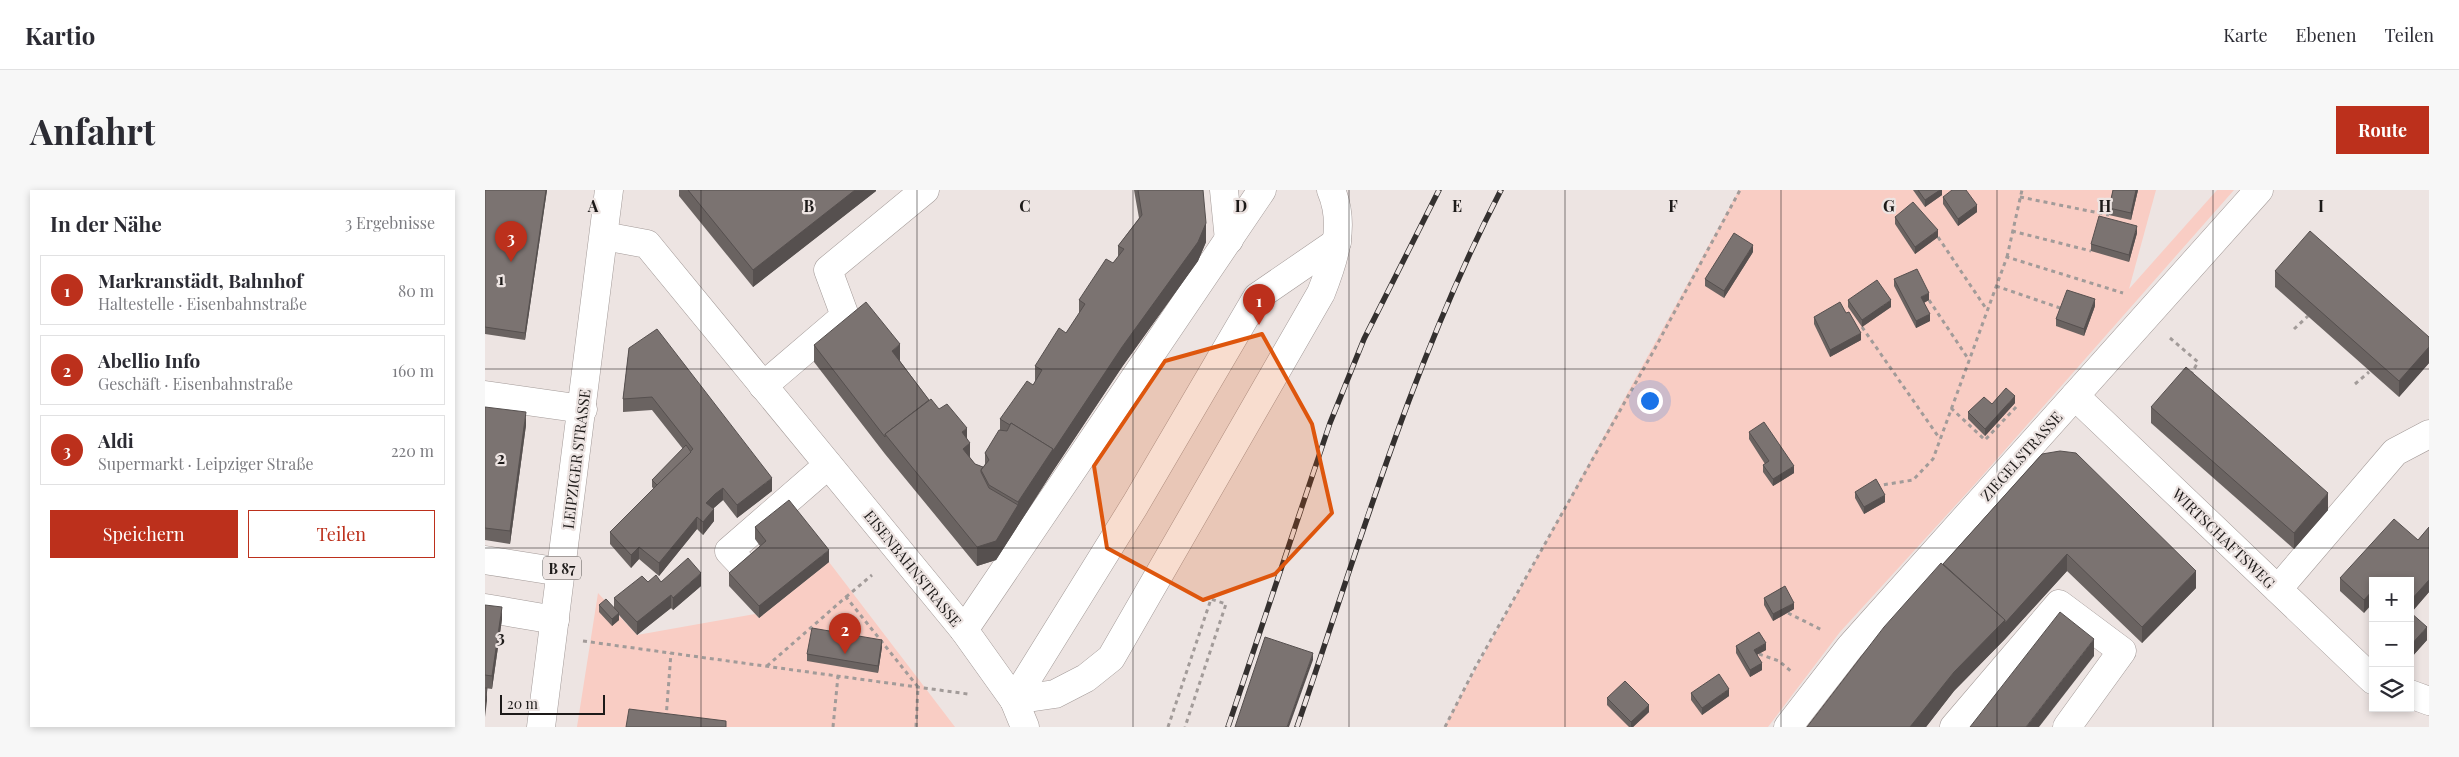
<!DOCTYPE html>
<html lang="de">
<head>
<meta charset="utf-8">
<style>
  body { margin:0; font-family:"Playfair Display",serif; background:#f7f7f7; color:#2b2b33 }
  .controls { position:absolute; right:15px; bottom:15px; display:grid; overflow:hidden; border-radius:0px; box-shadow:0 2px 8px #0003 }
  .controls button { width:45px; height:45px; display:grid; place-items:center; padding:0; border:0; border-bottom:1px solid #e1e1e2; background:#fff; color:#2b2b33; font:25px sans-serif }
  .scale { position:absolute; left:15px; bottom:12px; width:105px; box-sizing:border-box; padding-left:5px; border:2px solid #1d1a19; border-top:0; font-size:14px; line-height:18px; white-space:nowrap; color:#1d1a19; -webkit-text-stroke:4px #ede4e2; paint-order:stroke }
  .you { position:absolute; left:1164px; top:210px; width:18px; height:18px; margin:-12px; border:4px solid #fff; border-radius:50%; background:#1a73e8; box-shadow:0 0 0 8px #1a73e833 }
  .badge { display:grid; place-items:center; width:32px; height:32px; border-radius:50%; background:#bc301c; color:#fff; font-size:16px; font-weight:700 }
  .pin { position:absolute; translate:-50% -41px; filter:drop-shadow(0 1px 2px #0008) }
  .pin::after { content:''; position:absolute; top:26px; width:18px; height:15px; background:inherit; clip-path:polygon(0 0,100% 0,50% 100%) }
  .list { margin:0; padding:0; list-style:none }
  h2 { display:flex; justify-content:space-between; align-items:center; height:65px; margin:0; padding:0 20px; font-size:21px }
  h2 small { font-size:16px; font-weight:400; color:#7c7c81 }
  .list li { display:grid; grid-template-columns:32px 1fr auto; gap:15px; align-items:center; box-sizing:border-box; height:70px; margin:0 10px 10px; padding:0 10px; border:1px solid #e1e1e2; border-radius:0px }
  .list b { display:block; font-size:19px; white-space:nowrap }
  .list p { margin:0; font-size:16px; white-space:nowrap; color:#7c7c81 }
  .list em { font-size:16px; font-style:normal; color:#7c7c81 }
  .actions { display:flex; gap:10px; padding:15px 20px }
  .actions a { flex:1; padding:11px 0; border:1px solid #bc301c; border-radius:0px; text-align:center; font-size:18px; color:#bc301c }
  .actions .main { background:#bc301c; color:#fff }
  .icon { flex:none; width:28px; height:28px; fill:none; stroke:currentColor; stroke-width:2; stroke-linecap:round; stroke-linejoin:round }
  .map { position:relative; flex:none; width:1944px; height:537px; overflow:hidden; border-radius:0px }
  header { display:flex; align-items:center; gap:30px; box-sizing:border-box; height:70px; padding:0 25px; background:#fff; border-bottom:1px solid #e1e1e2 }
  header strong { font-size:24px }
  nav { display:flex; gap:28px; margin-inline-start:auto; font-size:18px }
  .intro { display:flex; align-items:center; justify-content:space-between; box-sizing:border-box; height:120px; padding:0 30px }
  h1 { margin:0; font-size:35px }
  .button { padding:12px 22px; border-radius:0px; background:#bc301c; color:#fff; font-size:18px; font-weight:700 }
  main { display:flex; gap:30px; padding:0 30px }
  aside { flex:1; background:#fff; border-radius:0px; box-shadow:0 2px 8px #0003 }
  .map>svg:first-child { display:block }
  .green { fill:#f9cdc4 }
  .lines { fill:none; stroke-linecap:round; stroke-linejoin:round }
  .minor-casing { stroke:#a39a98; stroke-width:29 }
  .major-casing { stroke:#a39a98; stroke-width:29 }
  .path { stroke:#a29b99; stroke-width:3; stroke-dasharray:4 4; stroke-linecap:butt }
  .minor { stroke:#fff; stroke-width:28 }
  .major { stroke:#fff; stroke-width:28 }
  .rail-casing { stroke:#34302f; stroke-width:5.5 }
  .rail { stroke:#ede4e2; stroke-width:4; stroke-dasharray:11; stroke-linecap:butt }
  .wall { fill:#6a6361 }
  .shaded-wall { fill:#56504f }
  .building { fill:#7b7371; stroke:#56504f }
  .marked { fill:#de560d; fill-opacity:0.2; stroke:#de560d; stroke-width:4; stroke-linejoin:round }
  .grid { fill:none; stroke:#1d1a19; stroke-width:1; stroke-opacity:0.55 }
  .labels { text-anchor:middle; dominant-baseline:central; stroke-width:4.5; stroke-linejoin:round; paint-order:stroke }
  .shield { fill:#ede4e2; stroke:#5b5755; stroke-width:1 }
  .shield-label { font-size:14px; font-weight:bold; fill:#1d1a19 }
  .street-label { font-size:15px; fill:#1d1a19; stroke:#ede4e2 }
  .grid-label { font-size:16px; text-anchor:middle; font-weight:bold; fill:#1d1a19; stroke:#ede4e2; stroke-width:4.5; stroke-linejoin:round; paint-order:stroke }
</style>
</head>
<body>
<header>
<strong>Kartio</strong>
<nav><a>Karte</a><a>Ebenen</a><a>Teilen</a></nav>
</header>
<div class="intro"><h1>Anfahrt</h1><a class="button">Route</a></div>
<main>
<aside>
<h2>In der Nähe<small>3 Ergebnisse</small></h2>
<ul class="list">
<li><span class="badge">1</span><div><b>Markranstädt, Bahnhof</b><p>Haltestelle · Eisenbahnstraße</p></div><em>80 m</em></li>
<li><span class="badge">2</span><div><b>Abellio Info</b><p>Geschäft · Eisenbahnstraße</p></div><em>160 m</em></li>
<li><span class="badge">3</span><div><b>Aldi</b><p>Supermarkt · Leipziger Straße</p></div><em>220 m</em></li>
</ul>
<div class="actions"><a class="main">Speichern</a><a>Teilen</a></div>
</aside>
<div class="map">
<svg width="1944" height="537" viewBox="0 0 1944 537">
  <rect width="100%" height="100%" fill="#ede4e2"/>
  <!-- green -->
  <g class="green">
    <polygon points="1254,0 1671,0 1644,99 1732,0 1749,0 1490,294 1355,442 1283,537 959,537"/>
    <polygon points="344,372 470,537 92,537 113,403 152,445 270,424 274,428"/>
  </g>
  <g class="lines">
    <!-- minor casing -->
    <g class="minor-casing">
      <g id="minor">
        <polyline points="739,0 744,50"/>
        <polyline points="119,46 162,54 479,440 529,510 540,537"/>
        <polyline points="278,196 360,126 343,80 440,0"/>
        <polyline points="0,205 98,219"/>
        <polyline points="1590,206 1888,490"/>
        <polyline points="0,370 76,382"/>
        <polyline points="262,380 244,361 343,275"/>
        <polyline points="1793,399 1910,262 1944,244"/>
        <polyline points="0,418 70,430"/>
        <polyline points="479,440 777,0"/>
        <polyline points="1925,504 1944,511"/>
        <path d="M529,510L570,504L601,488L626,468L836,103C849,70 861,35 846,0"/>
        <polyline points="529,510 650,315 772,107 852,52"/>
        <polyline points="1303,537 1365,457 1774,0"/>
        <polyline points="1469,537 1574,414 1637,461 1582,537"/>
      </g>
    </g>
    <!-- major casing -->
    <g class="major-casing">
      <polyline id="major" points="56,537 124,0"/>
    </g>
    <!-- path -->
    <g class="path">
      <polyline points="1535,7 1624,25"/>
      <polyline points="1527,41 1606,61"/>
      <polyline points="1453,47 1502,120"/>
      <polyline points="1522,67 1537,0"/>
      <polyline points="1511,96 1578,119"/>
      <polyline points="1444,110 1484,170"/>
      <polyline points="1377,137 1455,249"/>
      <polyline points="1809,139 1823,126"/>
      <polyline points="1685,148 1713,172 1706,184"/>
      <polyline points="1870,194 1884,182"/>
      <polyline points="1466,218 1500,250 1532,216"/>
      <polyline points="1391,296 1428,290 1448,269 1522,67 1638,103"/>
      <polyline points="361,407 387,385"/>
      <polyline points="1303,423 1337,440"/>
      <polyline points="98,451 483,504"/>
      <polyline points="1274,464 1294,471 1307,482"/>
      <polyline points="282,476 361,407 433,497 431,537"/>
      <polyline points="181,528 186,463"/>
      <polyline points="348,537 353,486"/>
      <polyline points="683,537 726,409 741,414 700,537"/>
      <polyline points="960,537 990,478 1168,162 1255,0"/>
    </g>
    <!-- minor -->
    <use href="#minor" class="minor"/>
    <!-- major -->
    <use href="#major" class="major"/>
    <!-- rail casing -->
    <g class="rail-casing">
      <g id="rail">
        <polyline points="743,537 845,233 879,149 954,0"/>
        <path d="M812,537C874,356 928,170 1016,0"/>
      </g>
    </g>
    <!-- rail -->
    <use href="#rail" class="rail"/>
  </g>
  <!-- wall -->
  <g class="wall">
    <polygon points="0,0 62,0 40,150 0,144"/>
    <polygon points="194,0 391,0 391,1 268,97 194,6"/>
    <polygon points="649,0 718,0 721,52 713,71 637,177 568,281 511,370 492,376 400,264 329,172 329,155 415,171 444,210 482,249 485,268 490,274 498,277 500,274 500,263 515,240 515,229 548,195 550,192 550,176 581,143 594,124 594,110 628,73 633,67 633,56 654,28"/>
    <polygon points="1428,0 1457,0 1457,5 1440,17"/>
    <polygon points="1628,0 1653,0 1646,30 1624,25 1624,18"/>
    <polygon points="1458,7 1492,22 1473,36 1458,14"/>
    <polygon points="1410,27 1453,47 1430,64 1410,34"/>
    <polygon points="1652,43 1644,72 1606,61 1606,54"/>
    <polygon points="1268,62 1239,108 1220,96 1220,89"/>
    <polygon points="1790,81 1944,147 1944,173 1914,207 1790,97"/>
    <polygon points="1409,89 1444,110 1439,113 1445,131 1431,138 1409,96"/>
    <polygon points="1363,110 1406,117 1377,137 1363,117"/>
    <polygon points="1610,116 1599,146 1571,136 1571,129"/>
    <polygon points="1329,127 1376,150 1345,167 1329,134"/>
    <polygon points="144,158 287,301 252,328 238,310 230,317 228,318 229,331 218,345 212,339 174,386 154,369 146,378 125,354 125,342 169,299 167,297 167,290 198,259 167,220 138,222 138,209"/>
    <polygon points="1530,213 1500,246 1483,229 1483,222 1507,214"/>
    <polygon points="0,217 41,235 25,354 0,350"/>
    <polygon points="1666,217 1843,320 1809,359 1666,233"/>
    <polygon points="1264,242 1309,283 1288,296 1278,282 1278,275 1280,274 1264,249"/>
    <polygon points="1557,264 1711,398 1657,453 1582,381 1520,449 1469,501 1441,537 1322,537 1458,374"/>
    <polygon points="1370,302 1400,312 1379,324 1370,308"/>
    <polygon points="270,337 344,372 274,428 244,396 244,383 275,356 270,349"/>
    <polygon points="1944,337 1944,402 1926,423 1942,450 1925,469 1925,391 1888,391 1879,423 1855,401 1855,388 1933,350"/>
    <polygon points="163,392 176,392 216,396 188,420 186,418 152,445 134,425 134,430 127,436 114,422 114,415 129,418 129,408"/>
    <polygon points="1279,408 1309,419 1288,431 1279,415"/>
    <polygon points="0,415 17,429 7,499 0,498"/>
    <polygon points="1888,453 1888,470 1886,468 1886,455"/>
    <polygon points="1251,456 1281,460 1272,465 1277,480 1265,487 1251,463"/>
    <polygon points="397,457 393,483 322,471 322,464"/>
    <polygon points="1206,503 1244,506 1217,525 1206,510"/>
    <polygon points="1122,508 1164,522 1148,537 1144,537 1122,515"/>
  </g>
  <!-- shaded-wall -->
  <g class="shaded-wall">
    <polygon points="61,0 62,0 40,150 40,143"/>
    <polygon points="370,0 391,0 391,1 268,97 268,80"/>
    <polygon points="1455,0 1457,0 1457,5 1440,17 1440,10"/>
    <polygon points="1651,0 1653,0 1646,30 1646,23"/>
    <polygon points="1492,15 1492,22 1473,36 1473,29"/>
    <polygon points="721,33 721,52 713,71 637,177 568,281 511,370 492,376 492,357 533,315 533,312 568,259"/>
    <polygon points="1652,36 1652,43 1644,72 1644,65"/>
    <polygon points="1453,40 1453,47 1430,64 1430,57"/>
    <polygon points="1268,55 1268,62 1239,108 1239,101"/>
    <polygon points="1444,103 1444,110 1436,114 1436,107"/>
    <polygon points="1610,109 1610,116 1599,146 1599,139"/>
    <polygon points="1406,110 1406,117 1377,137 1377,130"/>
    <polygon points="1445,124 1445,131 1431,138 1431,131"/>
    <polygon points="1376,143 1376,150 1345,167 1345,160"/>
    <polygon points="415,154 415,171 407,177 407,161"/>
    <polygon points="1944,157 1944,173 1914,207 1914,191"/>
    <polygon points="1530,206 1530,213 1500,246 1500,239"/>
    <polygon points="41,222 41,235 25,354 25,341"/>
    <polygon points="482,238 482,255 485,253 485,272 478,278 477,242"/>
    <polygon points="1309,276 1309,283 1288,296 1288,289"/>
    <polygon points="287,288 287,301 252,328 252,315"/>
    <polygon points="238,298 238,310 230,317 221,326 221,313 230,304"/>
    <polygon points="1843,303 1843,320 1809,359 1809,343"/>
    <polygon points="1400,305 1400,312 1379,324 1379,317"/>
    <polygon points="229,319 229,331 218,345 218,332"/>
    <polygon points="212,327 212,339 174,386 174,373"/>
    <polygon points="154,357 154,369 146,378 146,365"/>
    <polygon points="344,360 344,372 274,428 274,416"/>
    <polygon points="1582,364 1582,381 1520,449 1469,501 1441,537 1425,537 1469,482"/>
    <polygon points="1711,381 1711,398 1657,453 1657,437"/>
    <polygon points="216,383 216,396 188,420 188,408"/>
    <polygon points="1944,390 1944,402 1925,424 1925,411"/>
    <polygon points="1888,400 1888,413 1879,423 1879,410"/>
    <polygon points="186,405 186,418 152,445 152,432"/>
    <polygon points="1309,413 1309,419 1288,431 1288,424"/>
    <polygon points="17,417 17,429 7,499 7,486"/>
    <polygon points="134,423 134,430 127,436 127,429"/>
    <polygon points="1942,437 1942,450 1925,469 1925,456"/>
    <polygon points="1609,449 1609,466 1554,537 1541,537"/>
    <polygon points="397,450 397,457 393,483 393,476"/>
    <polygon points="1281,453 1281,460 1269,466 1269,460"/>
    <polygon points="828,463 828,470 804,537 802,537"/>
    <polygon points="1277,473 1277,480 1265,487 1265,480"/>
    <polygon points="2,498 2,511 0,527 0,515"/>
    <polygon points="1244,499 1244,506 1217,525 1217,518"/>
    <polygon points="1164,515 1164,522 1148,537 1146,537 1146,532"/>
  </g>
  <!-- building -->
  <g class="building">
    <polygon points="0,0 61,0 40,143 0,137"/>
    <polygon points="203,0 370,0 268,80"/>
    <polygon points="653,0 718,0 721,33 713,52 637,157 568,261 568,259 526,233 525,235 515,229 542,191 548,195 557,180 550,176 574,138 581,143 600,114 594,110 621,69 628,73 639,59 633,56 657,25"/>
    <polygon points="1433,0 1455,0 1440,10"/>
    <polygon points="1467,0 1481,0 1492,15 1473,29 1458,7"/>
    <polygon points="1628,0 1651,0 1646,23 1624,18"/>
    <polygon points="1428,12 1453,40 1430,57 1410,27"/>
    <polygon points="1614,26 1652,36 1644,65 1606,54"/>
    <polygon points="1825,41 1944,147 1944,157 1914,191 1790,81"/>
    <polygon points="1249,43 1268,55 1239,101 1220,89"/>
    <polygon points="1432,79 1444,103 1436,107 1445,124 1431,131 1409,89"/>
    <polygon points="1392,90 1406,110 1377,130 1363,110"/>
    <polygon points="1582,100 1610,109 1599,139 1571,129"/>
    <polygon points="381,112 415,154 407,161 444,210 400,244 400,247 329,155"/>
    <polygon points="1355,112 1361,123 1364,122 1376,143 1345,160 1329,127"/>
    <polygon points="172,139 287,288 252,315 238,298 230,304 221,313 229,319 218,332 212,327 174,373 154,357 146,365 125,342 208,259 167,207 138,209 144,158"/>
    <polygon points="1701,177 1843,303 1809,343 1666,217"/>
    <polygon points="1521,198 1530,206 1500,239 1483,222 1499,207 1507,214"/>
    <polygon points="446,209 454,219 462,214 482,238 477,242 485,253 478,259 490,274 498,277 496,280 496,282 504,298 533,315 511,351 492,357 400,244"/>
    <polygon points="0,217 41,222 25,341 0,338"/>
    <polygon points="1279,232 1309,276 1288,289 1278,275 1284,271 1264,242"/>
    <polygon points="526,233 568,259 533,312 504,295 496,280 504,270 500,263 514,240 522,241"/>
    <polygon points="201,255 206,262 172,295 167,290"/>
    <polygon points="1575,261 1591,263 1711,381 1657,437 1582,364 1520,433 1520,430 1458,374 1557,264"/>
    <polygon points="1391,289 1400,305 1379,317 1370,302"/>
    <polygon points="304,310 344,360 274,416 244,383 281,351 270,337"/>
    <polygon points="1909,329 1933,350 1944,337 1944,390 1925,411 1925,391 1888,391 1888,400 1879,410 1855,388"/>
    <polygon points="203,368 216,383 188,408 186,405 152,432 129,408 157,386 163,392 171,385 176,392"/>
    <polygon points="1456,373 1520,430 1469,482 1425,537 1322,537 1399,437"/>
    <polygon points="1300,396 1309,413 1288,424 1279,408"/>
    <polygon points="121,409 134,423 127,429 114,415"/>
    <polygon points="0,415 17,417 7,486 0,485"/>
    <polygon points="1575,422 1609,449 1541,537 1485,537"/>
    <polygon points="1925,422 1942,437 1925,456"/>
    <polygon points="327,438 397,450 393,476 322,464"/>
    <polygon points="1274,442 1281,453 1269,460 1277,473 1265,480 1251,456"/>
    <polygon points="780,447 828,463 802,537 750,537"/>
    <polygon points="1234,484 1244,499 1217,518 1206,503"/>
    <polygon points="1140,491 1164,515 1146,532 1122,508"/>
    <polygon points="0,498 2,498 0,515"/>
    <polygon points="144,519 241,531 241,537 141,537"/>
  </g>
  <!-- marked area -->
  <path class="marked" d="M777,144L827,234L847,323L790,384L718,410L622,358L609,276L680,171Z"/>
  <!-- grid -->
  <path class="grid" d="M216,0V537M432,0V537M648,0V537M864,0V537M1080,0V537M1296,0V537M1512,0V537M1728,0V537M0,179H1944M0,358H1944"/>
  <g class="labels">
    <!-- shield labels -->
    <rect class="shield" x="58" y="366.5" width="38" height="23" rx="4"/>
    <g class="shield-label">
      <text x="77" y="378">B 87</text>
    </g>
    <!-- street labels -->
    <g class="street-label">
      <text transform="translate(1536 266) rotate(-48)">ZIEGELSTRASSE</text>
      <text transform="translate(91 269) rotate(-83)">LEIPZIGER STRASSE</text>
      <text transform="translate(1739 348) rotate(44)">WIRTSCHAFTSWEG</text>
      <text transform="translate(428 378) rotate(51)">EISENBAHNSTRASSE</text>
    </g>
  </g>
  <g class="grid-label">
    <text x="108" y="22">A</text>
    <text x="324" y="22">B</text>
    <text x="540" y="22">C</text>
    <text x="756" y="22">D</text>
    <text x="972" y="22">E</text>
    <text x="1188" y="22">F</text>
    <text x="1404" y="22">G</text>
    <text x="1620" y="22">H</text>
    <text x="1836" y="22">I</text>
    <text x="16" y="95">1</text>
    <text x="16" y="274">2</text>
    <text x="16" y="453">3</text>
  </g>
</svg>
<div class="controls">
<button>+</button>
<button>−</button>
<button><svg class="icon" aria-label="layers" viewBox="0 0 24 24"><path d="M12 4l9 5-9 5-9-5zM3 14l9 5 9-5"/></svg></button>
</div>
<div class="scale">20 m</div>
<div class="you"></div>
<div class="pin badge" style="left:774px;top:135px">1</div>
<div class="pin badge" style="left:360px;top:464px">2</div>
<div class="pin badge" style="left:26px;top:72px">3</div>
</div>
</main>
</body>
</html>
